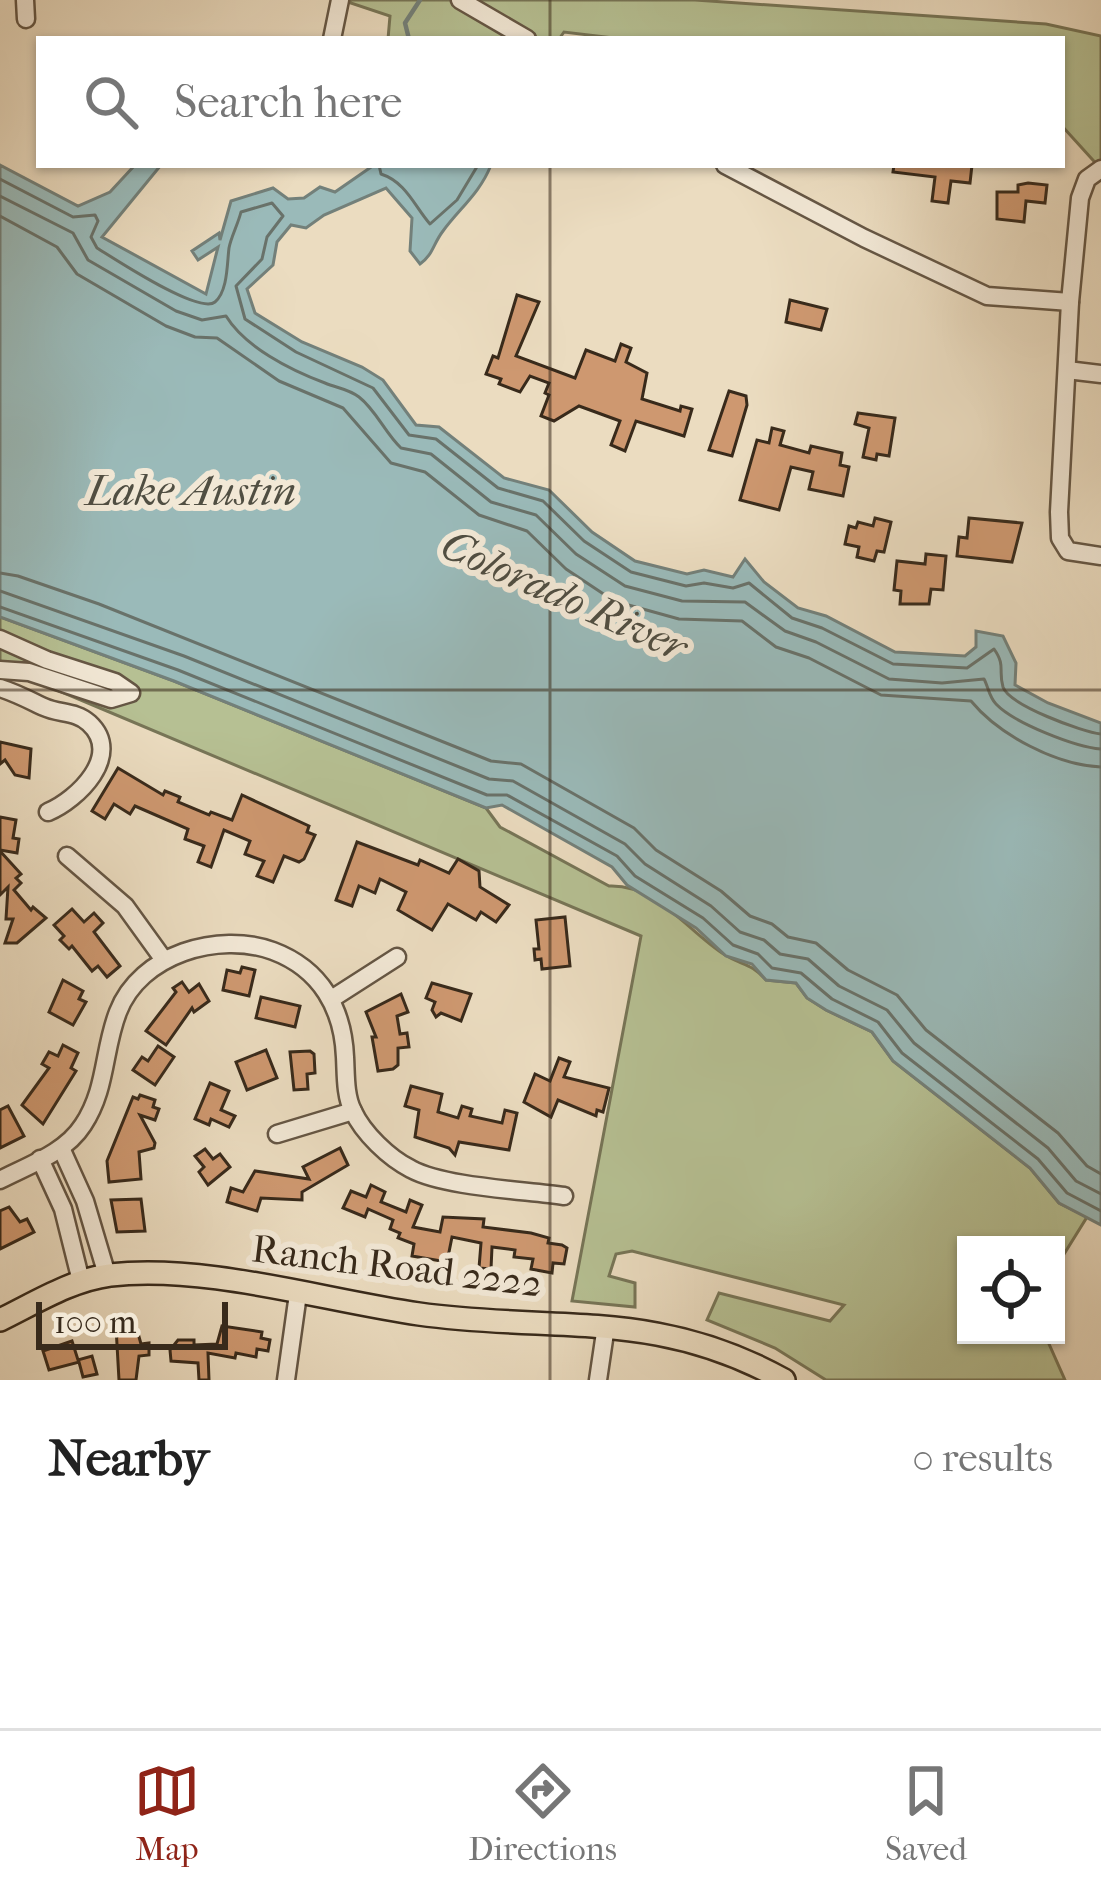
<!DOCTYPE html>
<html lang="en">
<head>
<meta charset="utf-8">
<style>
  body { margin:0; font-family:"IM FELL French Canon",serif; background:#f2f2f2; color:#222 }
  .controls { position:absolute; right:36px; bottom:36px; display:grid; overflow:hidden; border-radius:0px; box-shadow:0 3px 9px #0004 }
  .controls button { width:108px; height:108px; display:grid; place-items:center; padding:0; border:0; border-bottom:3px solid #e0e0e0; background:#fff; color:#222; font:60px sans-serif }
  .scale { position:absolute; left:36px; bottom:30px; width:192px; box-sizing:border-box; padding-left:12px; border:6px solid #382a1b; border-top:0; font-size:33px; line-height:42px; white-space:nowrap; color:#382a1b; -webkit-text-stroke:9px #f2e8d6; paint-order:stroke }
  .list { margin:0; padding:0; list-style:none }
  h2 { display:flex; justify-content:space-between; align-items:center; height:156px; margin:0; padding:0 48px; font-size:51px }
  h2 small { font-size:39px; font-weight:400; color:#767676 }
  .icon { flex:none; width:66px; height:66px; fill:none; stroke:currentColor; stroke-width:2; stroke-linecap:round; stroke-linejoin:round }
  .map { position:relative; flex:none; width:1101px; height:1380px; overflow:hidden }
  .search { position:absolute; background:#fff; box-shadow:0 3px 9px #0004; left:36px; right:36px; top:36px; height:132px; display:flex; align-items:center; gap:30px; box-sizing:border-box; padding:0 42px; border-radius:0px; color:#767676; font-size:45px }
  .sheet { height:348px; background:#fff }
  nav { display:flex; justify-content:space-around; align-items:center; box-sizing:border-box; height:168px; border-top:3px solid #e0e0e0; background:#fff; font-size:33px; color:#767676 }
  nav a { display:grid; justify-items:center; gap:6px }
  nav .on { color:#8f2418 }
  .map>svg:first-child { display:block }
  .green { fill:#b6c093; stroke:#777557; stroke-width:3 }
  .water { fill:#9abab9; stroke:#73807a; stroke-width:3 }
  .lines { fill:none; stroke-linecap:round; stroke-linejoin:round }
  .shore { stroke:#69726a; stroke-width:3 }
  .stream { stroke:#73807a; stroke-width:4.5 }
  .building { fill:#ce9870; stroke:#382a1b; stroke-width:3 }
  .minor-casing { stroke:#655644; stroke-width:21 }
  .major-casing { stroke:#382a1b; stroke-width:26 }
  .minor { stroke:#f2e8d6; stroke-width:16 }
  .major { stroke:#ebdcc0; stroke-width:21 }
  .grid { fill:none; stroke:#382a1b; stroke-width:3; stroke-opacity:0.55 }
  .labels { text-anchor:middle; dominant-baseline:central; stroke-width:12; stroke-linejoin:round; paint-order:stroke }
  .street-label { font-size:39px; fill:#382a1b; stroke:#f2e8d6 }
  .water-label { font-size:42px; font-style:italic; fill:#504e42; stroke:#f2e8d6 }
</style>
</head>
<body>
<div class="map">
<svg width="1101" height="1380" viewBox="0 0 1101 1380">
  <rect width="100%" height="100%" fill="#ebdcc0"/>
  <filter id="stains"><feTurbulence type="fractalNoise" baseFrequency=".00167" numOctaves="4"/><feColorMatrix values="0 0 0 0 .2 0 0 0 0 .09 0 0 0 0 .02 0 0 0 .5 -.17"/></filter>
  <radialGradient id="worn" r=".72"><stop offset=".6" stop-color="#630" stop-opacity="0"/><stop offset="1" stop-color="#630" stop-opacity=".3"/></radialGradient>
  <!-- green -->
  <g class="green">
    <polygon points="342,0 695,0 1046,24 1101,36 1101,169 1062,126 1062,39 622,39 564,32 559,39 388,39 390,16"/>
    <path d="M0,617L174,681L486,808L500,827L609,886C657,884 688,932 725,955C743,966 751,963 766,980L796,983L807,998L826,1010L872,1032L893,1061L1030,1168L1059,1203L1087,1217L1056,1267V1245H966V1335H1045L1065,1380H826L775,1348L707,1320L719,1293L830,1321L844,1305L632,1251L616,1254L609,1276L635,1283V1307L572,1301L641,936L0,666Z"/>
  </g>
  <!-- water -->
  <path class="water" d="M0,165L78,206L110,192L135,165H161L102,237L206,294L218,247L198,260L192,251L219,233L220,240L231,201L273,188L288,199L304,198L320,187L335,192L374,165H491C480,193 460,208 443,231C433,244 433,255 420,264L410,251L412,218L386,188L324,215L306,228L291,225L277,242L273,265L247,289L255,313L302,342L362,367L383,380L416,425L439,427L504,478L549,490L592,532L635,561L687,574L704,570L733,577L745,559L764,582L798,608L826,616L895,652L965,656L976,647V631L1003,636L1016,663L1015,685L1048,703L1101,723V1225L1059,1203L1030,1168L893,1061L872,1032L826,1010L807,998L796,983L766,980L752,964L726,956L696,928L627,885L612,867L502,805L486,808L174,681L0,617Z"/>
  <g class="lines">
    <!-- shore -->
    <g class="shore">
      <path d="M379,165L381,174C406,182 415,207 430,224L457,200L478,165"/>
      <path d="M0,179L73,217L95,215L98,221L91,237L97,248C115,259 199,315 215,302C228,291 227,263 229,248C231,237 238,224 241,212L272,203L283,216L267,237L262,259L236,286L245,319L296,352L373,388L409,435L436,439L498,488L543,501L584,541L631,572L686,586L704,583L733,588L749,583L792,618L822,628L893,664L967,668L994,649C1006,666 998,670 1003,687C1009,705 1082,732 1101,734"/>
      <path d="M0,196L73,233L88,260L176,311L202,320L226,316C245,347 290,370 325,383C337,388 349,389 359,397C376,410 385,433 401,448L431,454L491,502L536,515L576,554L625,586L682,601L745,602L785,631L816,642L889,679L942,683L984,679C988,686 989,697 996,704C1014,723 1075,747 1101,749"/>
      <path d="M0,216L57,247L77,274L166,326L195,337L217,338L279,381L343,408L391,463L425,472L479,515L527,531L566,569L614,601L679,619L742,621L776,647L809,658L881,695L971,701C999,735 1056,765 1101,767"/>
      <polyline points="0,573 18,576 99,604 491,761 521,764 634,828 656,850 721,891 750,916 772,924 788,937 816,943 848,970 897,995 926,1030 1058,1133 1087,1166 1101,1174"/>
      <polyline points="0,591 184,656 489,779 513,781 625,844 645,864 711,906 740,932 764,940 780,954 808,959 839,986 887,1010 914,1043 1048,1148 1076,1181 1101,1194"/>
      <polyline points="0,607 178,670 487,795 507,795 617,856 635,876 703,918 733,945 758,954 772,968 801,973 832,999 878,1022 902,1053 1038,1159 1067,1193 1101,1211"/>
    </g>
    <!-- stream -->
    <polyline class="stream" points="409,39 405,23 420,0"/>
  </g>
  <!-- building -->
  <g class="building">
    <polygon points="894,165 972,165 970,183 951,181 948,203 932,201 935,177 893,172"/>
    <polygon points="1028,183 1047,185 1045,203 1026,201 1024,222 997,219 997,192 1018,192 1018,185"/>
    <polygon points="517,295 539,302 516,356 575,378 586,350 615,361 621,344 631,348 626,362 647,373 642,399 680,411 681,406 692,409 684,436 636,421 625,451 611,445 620,421 579,406 554,421 541,416 549,395 545,393 549,383 530,376 520,392 499,384 501,379 486,374 493,356 498,358"/>
    <polygon points="790,300 827,309 821,330 786,322"/>
    <polygon points="729,391 746,396 747,405 732,456 709,450"/>
    <polygon points="858,413 895,418 889,456 877,454 876,460 863,457 869,428 855,424"/>
    <polygon points="772,428 784,431 780,445 809,453 811,446 842,453 840,465 849,467 843,496 809,489 813,472 791,467 779,510 740,500 757,440 769,443"/>
    <polygon points="875,518 891,522 884,552 877,551 874,561 857,557 859,547 845,544 849,526 856,528 858,522 873,526"/>
    <polygon points="969,518 1022,523 1012,562 957,556 959,537 967,538"/>
    <polygon points="926,554 946,556 943,590 931,589 929,604 900,604 901,591 894,590 897,561 925,564"/>
    <polygon points="0,742 31,749 29,778 15,775 5,760 0,764"/>
    <polygon points="118,768 163,795 165,791 180,797 178,802 209,815 211,812 232,820 242,795 309,826 307,832 315,835 304,859 299,862 284,856 273,882 257,876 264,861 245,854 250,841 224,830 211,867 198,862 204,846 185,839 188,829 135,806 130,814 114,804 105,819 92,811"/>
    <polygon points="0,817 16,820 13,838 19,839 17,853 0,850"/>
    <polygon points="357,842 418,865 420,860 449,873 458,859 479,871 480,887 509,905 496,922 481,912 476,920 448,904 432,930 398,910 406,892 380,879 375,893 359,886 352,906 336,900"/>
    <polygon points="0,851 21,874 16,878 21,883 14,890 31,910 33,907 46,918 17,943 5,943 13,919 6,919 8,887 0,895"/>
    <polygon points="72,909 84,922 94,913 103,923 94,932 120,966 107,977 98,966 92,971 72,946 69,949 60,940 64,936 54,925"/>
    <polygon points="565,917 570,966 542,969 541,959 535,960 534,949 539,949 536,920"/>
    <polygon points="242,967 255,970 249,996 223,990 227,970 240,973"/>
    <polygon points="63,980 83,991 79,999 86,1002 73,1025 49,1012"/>
    <polygon points="182,982 189,992 199,984 209,1001 194,1012 192,1008 166,1045 146,1031 176,992 173,988"/>
    <polygon points="432,983 471,994 461,1021 441,1013 436,1017 432,1010 435,1002 426,998"/>
    <polygon points="401,994 408,1012 397,1016 400,1034 407,1033 409,1047 398,1048 398,1065 393,1069 378,1071 372,1037 376,1037 366,1012"/>
    <polygon points="261,997 300,1006 295,1027 256,1018"/>
    <polygon points="63,1045 78,1053 71,1068 76,1071 43,1124 22,1105 49,1068 42,1064 49,1052 58,1056"/>
    <polygon points="158,1046 174,1057 155,1085 133,1070 142,1057 148,1061"/>
    <polygon points="266,1050 277,1078 247,1090 236,1062"/>
    <polygon points="310,1051 314,1054 315,1073 307,1074 308,1089 294,1090 290,1052"/>
    <polygon points="559,1058 570,1062 564,1077 609,1088 603,1112 597,1110 596,1116 558,1100 551,1117 524,1102 535,1074 550,1081"/>
    <polygon points="210,1083 229,1091 221,1110 235,1116 229,1127 211,1119 209,1125 195,1119"/>
    <polygon points="411,1086 442,1094 438,1112 458,1118 462,1106 472,1109 470,1116 502,1123 505,1110 517,1113 509,1150 459,1142 455,1155 449,1148 415,1137 419,1110 405,1106"/>
    <polygon points="140,1095 155,1100 153,1107 159,1109 155,1120 140,1115 155,1143 154,1148 139,1152 141,1179 109,1182 107,1161 133,1097 138,1099"/>
    <polygon points="8,1106 24,1136 0,1148 0,1110"/>
    <polygon points="340,1148 348,1165 302,1192 302,1200 261,1198 257,1211 227,1202 231,1188 243,1192 255,1171 309,1179 303,1167"/>
    <polygon points="205,1149 213,1159 220,1154 230,1167 208,1185 199,1172 204,1167 195,1156"/>
    <polygon points="371,1185 385,1192 381,1202 406,1212 410,1200 422,1205 413,1227 440,1232 443,1217 484,1219 483,1227 531,1233 549,1238 548,1243 562,1245 567,1248 564,1264 553,1263 552,1273 531,1269 533,1259 514,1257 515,1250 492,1247 491,1269 479,1268 481,1243 452,1237 447,1262 412,1256 414,1244 398,1238 400,1233 390,1229 393,1220 368,1209 365,1217 343,1208 351,1191 366,1197"/>
    <polygon points="141,1199 145,1231 117,1232 111,1200"/>
    <polygon points="9,1207 20,1222 27,1219 34,1232 0,1249 0,1211"/>
    <polygon points="136,1326 141,1344 149,1343 149,1355 139,1356 136,1380 119,1380 116,1327"/>
    <polygon points="222,1326 262,1332 261,1338 270,1340 268,1351 257,1349 256,1357 236,1353 235,1358 208,1353 209,1380 199,1380 198,1363 171,1361 170,1350 178,1340 194,1340 194,1345 217,1344"/>
    <polygon points="72,1341 78,1360 92,1356 97,1374 83,1377 79,1362 49,1370 43,1351"/>
  </g>
  <g class="lines">
    <!-- minor casing -->
    <g class="minor-casing">
      <g id="minor">
        <polyline points="25,0 26,19"/>
        <polyline points="460,0 527,39"/>
        <polyline points="332,39 340,0"/>
        <polyline points="725,165 864,238 987,296 1070,302"/>
        <polyline points="1101,169 1087,179 1080,198 1070,302 1059,512 1060,538 1068,551 1101,556"/>
        <polyline points="1067,370 1101,374"/>
        <polyline points="0,639 47,660 115,682 131,693 111,699 29,672 0,670"/>
        <path d="M0,688C16,693 29,700 44,707C59,714 76,711 89,723C124,755 77,800 48,812"/>
        <polyline points="67,856 125,906 164,960"/>
        <polyline points="333,998 397,957"/>
        <polyline points="277,1134 353,1111"/>
        <polyline points="61,1148 85,1201 107,1275"/>
        <polyline points="40,1159 63,1209 81,1281"/>
        <path d="M0,1180C29,1165 65,1153 83,1125C107,1089 103,1050 118,1012C140,954 219,931 273,951C321,969 343,1009 345,1057C346,1074 345,1096 353,1111C363,1133 389,1158 411,1169C444,1187 523,1190 564,1196"/>
        <polyline points="286,1380 298,1294"/>
        <polyline points="598,1380 606,1326"/>
      </g>
    </g>
    <!-- major casing -->
    <g class="major-casing">
      <path id="major" d="M0,1320C35,1303 71,1280 110,1275C206,1264 322,1300 419,1314C556,1333 655,1308 784,1380"/>
    </g>
    <!-- minor -->
    <use href="#minor" class="minor"/>
    <!-- major -->
    <use href="#major" class="major"/>
  </g>
  <!-- grid -->
  <path class="grid" d="M550,0V39M550,165V1380M0,690H1101"/>
  <g class="labels">
    <!-- street labels -->
    <g class="street-label">
      <text transform="translate(397 1266) rotate(7)">Ranch Road 2222</text>
    </g>
    <!-- water labels -->
    <g class="water-label">
      <text x="191" y="491">Lake Austin</text>
      <text transform="translate(564 596) rotate(24)">Colorado River</text>
    </g>
  </g>
  <rect width="100%" height="100%" filter="url(#stains)"/>
  <rect width="100%" height="100%" fill="url(#worn)"/>
</svg>
<div class="controls">
<button><svg class="icon" aria-label="locate" viewBox="0 0 24 24"><circle cx="12" cy="12" r="6"/><path d="M12 2v4M12 18v4M2 12h4M18 12h4"/></svg></button>
</div>
<div class="scale">100 m</div>
<div class="search"><svg class="icon" aria-label="search" viewBox="0 0 24 24"><circle cx="10" cy="10" r="6"/><path d="M15 15l6 6"/></svg>Search here</div>
</div>
<section class="sheet">
<h2>Nearby<small>0 results</small></h2>
<ul class="list">
</ul>
</section>
<nav>
<a class="on"><svg class="icon" aria-label="map" viewBox="0 0 24 24"><path d="M3 6l6-2 6 2 6-2v14l-6 2-6-2-6 2zM9 4v14M15 6v14"/></svg>Map</a>
<a><svg class="icon" aria-label="directions" viewBox="0 0 24 24"><path d="M12 3l9 9-9 9-9-9zM9 14v-3h6M13 9l2 2-2 2"/></svg>Directions</a>
<a><svg class="icon" aria-label="saved" viewBox="0 0 24 24"><path d="M7 4h10v16l-5-4-5 4z"/></svg>Saved</a>
</nav>
</body>
</html>
